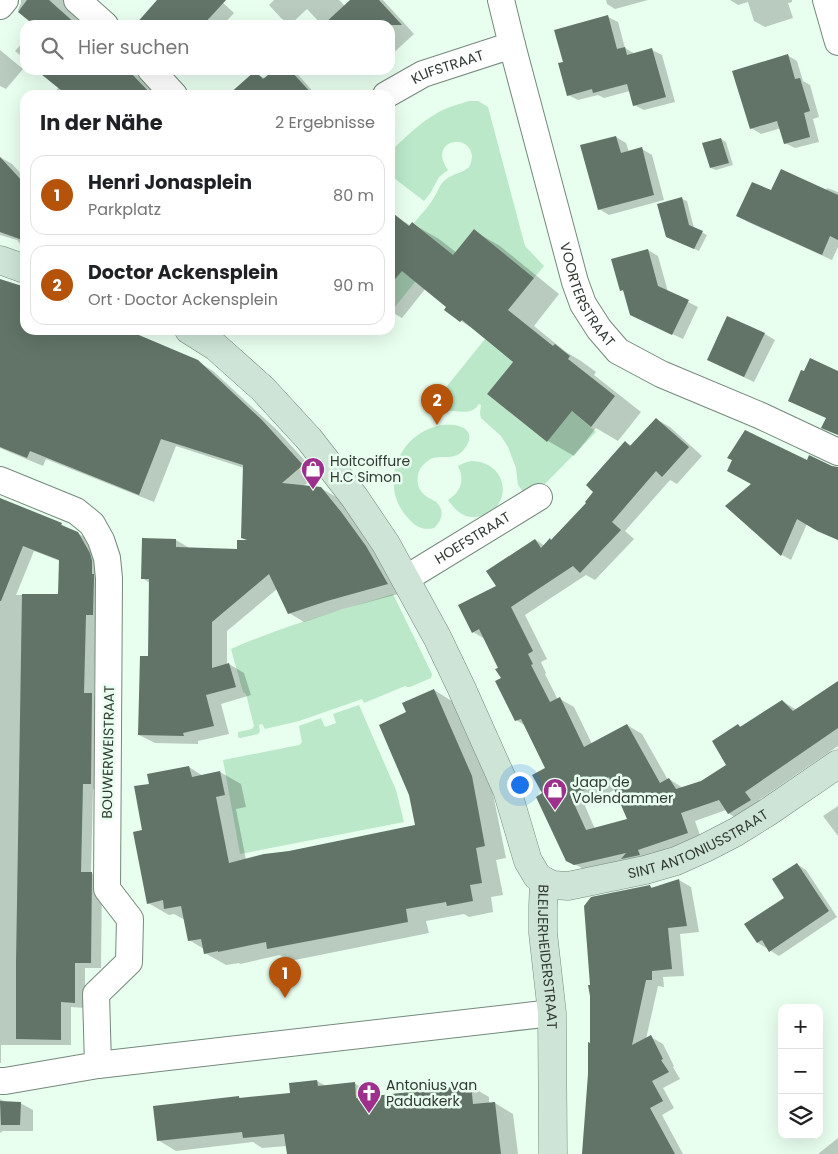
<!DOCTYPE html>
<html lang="de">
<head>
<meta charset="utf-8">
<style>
  body { margin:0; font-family:Poppins,sans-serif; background:#f6f6f6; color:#202124 }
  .controls { position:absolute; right:15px; bottom:15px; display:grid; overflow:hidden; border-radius:10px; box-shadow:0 5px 20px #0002 }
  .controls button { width:45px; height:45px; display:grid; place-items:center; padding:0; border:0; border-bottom:1px solid #e0e0e0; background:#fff; color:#202124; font:25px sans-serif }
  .you { position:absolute; left:519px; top:784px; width:18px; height:18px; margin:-12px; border:4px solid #fff; border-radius:50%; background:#1a73e8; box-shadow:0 0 0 8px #1a73e833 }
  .badge { display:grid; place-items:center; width:32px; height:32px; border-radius:50%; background:#b45309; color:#fff; font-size:16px; font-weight:700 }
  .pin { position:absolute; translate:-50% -41px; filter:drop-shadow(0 1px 2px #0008) }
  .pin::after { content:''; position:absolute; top:26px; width:18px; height:15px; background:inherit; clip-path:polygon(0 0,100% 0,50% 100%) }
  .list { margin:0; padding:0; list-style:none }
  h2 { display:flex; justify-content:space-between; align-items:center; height:65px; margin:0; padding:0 20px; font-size:21px }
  h2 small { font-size:16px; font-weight:400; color:#757577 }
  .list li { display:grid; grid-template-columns:32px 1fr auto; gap:15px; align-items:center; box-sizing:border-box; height:80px; margin:0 10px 10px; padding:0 10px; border:1px solid #e0e0e0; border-radius:15px }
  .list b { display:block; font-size:19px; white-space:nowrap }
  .list p { margin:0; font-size:16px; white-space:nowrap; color:#757577 }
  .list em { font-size:16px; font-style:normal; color:#757577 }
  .icon { flex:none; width:28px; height:28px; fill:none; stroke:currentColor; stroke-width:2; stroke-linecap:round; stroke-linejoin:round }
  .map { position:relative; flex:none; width:838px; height:1154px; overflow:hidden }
  .search { position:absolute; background:#fff; box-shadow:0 5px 20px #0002; left:20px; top:20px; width:375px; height:55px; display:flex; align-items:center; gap:12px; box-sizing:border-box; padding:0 18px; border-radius:15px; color:#757577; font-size:19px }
  .panel { position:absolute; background:#fff; box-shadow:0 5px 20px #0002; left:20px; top:90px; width:375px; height:245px; border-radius:15px }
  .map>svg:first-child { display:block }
  .green { fill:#bae8c9 }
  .shadow { fill:#0003; fill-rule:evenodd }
  .building { fill:#617467; fill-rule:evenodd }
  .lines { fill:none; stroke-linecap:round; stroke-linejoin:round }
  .street-casing { stroke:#75897c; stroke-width:28 }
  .secondary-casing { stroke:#75897c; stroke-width:29 }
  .street { stroke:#fff; stroke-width:26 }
  .secondary { stroke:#cde4d6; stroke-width:28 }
  .labels { text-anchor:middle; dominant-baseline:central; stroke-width:5; stroke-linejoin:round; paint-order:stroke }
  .street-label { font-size:14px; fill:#303832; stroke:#e8feef }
  .poi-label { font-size:14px; fill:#303832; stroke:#e8feef; text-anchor:start }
</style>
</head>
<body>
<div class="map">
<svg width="838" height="1154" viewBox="0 0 838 1154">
  <rect width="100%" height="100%" fill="#e8feef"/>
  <!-- green -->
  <g class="green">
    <path d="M469,101H478L488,107L525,246L544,266L534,278L474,229L449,260L444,248L414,223C420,215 428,208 433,199C438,192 439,185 445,180C452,174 463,173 469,167C471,164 472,159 472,156C469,131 427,141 448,170L439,177L431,192L424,201L390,175V152C408,135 426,116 450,107C456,105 463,103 469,101Z"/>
    <polygon points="390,262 419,277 390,313 390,285 401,272"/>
    <path d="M485,339L513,362L487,394L547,442L572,411L596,432L539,490L524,493L518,485L516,468L508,447L501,436L481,418L480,413L481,405L479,404C472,414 464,412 453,411C445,411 441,412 435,405V401Z"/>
    <path d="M442,425C448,425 455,424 461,427C476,432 468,448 459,454C449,460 438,454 429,460C423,464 419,469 418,475C416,485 420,493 429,498C432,500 436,501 438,504C445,512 441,522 434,528C422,531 415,526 407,517C378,484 399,432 442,425Z"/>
    <path d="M471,461C513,462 512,514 476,517C463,518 455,510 448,500C461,492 465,480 458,466L464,463Z"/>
    <path d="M393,594L432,674L431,678L410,687H407L405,686L364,703L362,699L299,721L265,729L262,724L259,725L260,731L258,734L240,738L238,737V732L252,729L254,726L246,694L243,692L231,649C283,626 338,611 393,594Z"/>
    <polygon points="359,705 396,790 404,822 240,854 223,760 299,745 302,742 299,726 321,718 325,727 336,723 333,714"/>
  </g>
  <!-- shadow -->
  <g class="shadow">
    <polygon points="21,0 75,0 86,25 36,25 18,10 21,3"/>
    <polygon points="159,0 220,0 234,13 223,25 155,25"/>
    <polygon points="274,0 339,0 345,6 352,0 383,0 414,34 390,56 390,25 322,25 307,9 291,24 282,19 269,5"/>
    <polygon points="606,0 648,0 615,9 607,4"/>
    <polygon points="730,0 792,0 792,2 788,3 793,18 765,27 754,21 748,2 738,5"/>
    <polygon points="608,17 618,22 625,48 635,54 652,50 662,55 675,102 644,110 634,105 630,91 604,98 598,95 578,100 568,95 564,63"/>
    <polygon points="25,40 25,59 15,51"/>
    <polygon points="0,50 23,69 6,89 0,86"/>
    <polygon points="787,55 797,61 803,81 810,85 819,117 813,119 819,142 795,148 785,143 781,128 761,134 751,128"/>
    <polygon points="38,70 132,70 157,95 52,95 59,87"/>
    <polygon points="275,70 294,70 316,95 241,95 255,73 266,79"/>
    <polygon points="364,70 375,70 371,74"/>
    <polygon points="616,137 626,143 629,152 642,149 652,155 664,200 609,215 599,209"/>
    <polygon points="721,139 726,142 733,165 716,170 711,168"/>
    <polygon points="0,157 12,164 25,178 25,250 17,240 0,235"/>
    <polygon points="827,188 838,192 838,247 832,260 748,222 738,216 772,192 826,191"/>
    <polygon points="682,199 687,201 694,228 707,235 699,251 672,239"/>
    <polygon points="390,211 402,220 411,226 413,224 439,239 457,253 474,231 500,246 559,294 534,326 566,352 581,361 596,372 594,375 641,412 618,441 596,428 574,456 548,441 489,394 515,362 475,330 461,321 446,310 448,307 426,288 402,318 390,311"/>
    <polygon points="648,250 658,256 668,292 698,307 683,339 642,320 625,292 621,290"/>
    <polygon points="0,280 25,289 25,330 123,330 197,361 213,371 277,430 317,474 303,487 321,488 336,497 357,523 402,593 343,609 304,622 289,613 277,589 227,631 227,665 229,664 244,673 251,695 221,704 229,734 198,741 198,744 155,743 139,735 149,657 150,583 142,578 143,540 176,540 191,549 238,550 250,541 244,468 176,446 154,502 46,459 43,466 7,451 0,448"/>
    <polygon points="728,317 765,334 775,340 754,382 718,365"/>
    <path d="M656,419L670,427L702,456L677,484L670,480L625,531L634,539L595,580L586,575L525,615L547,659L541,662L546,673L545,674L558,700L560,699L574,707L592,744L627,725L642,734L668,780L669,779L683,788L702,782L727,766L738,725L742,727L782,701L797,710L838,682V746L759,800L764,809L743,822L728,813L726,810L695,821L702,841L590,872L566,860L543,794L547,768L526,726L516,720L499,668L485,639L473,632L498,586L536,540L545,546L552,541L587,503L625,442L632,446ZM616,789L629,819L595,829L585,806Z"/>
    <polygon points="807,462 838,468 838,540 807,524 791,560 782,555 727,506"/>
    <path d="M0,499L61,524L88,539L100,560L96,620L94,696L102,700L101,789H93L91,873L102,879L101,968H85V1008L71,1007V1045H1V1063H0ZM34,551L60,561V595H16Z"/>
    <polygon points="434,690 455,703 492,789 506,858 496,860 503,895 491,897 493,912 469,917 464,914 426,921 429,933 290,961 280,955 240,964 239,963 226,965 205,953 204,949 189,940 185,920 174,914 169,915 148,903 143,831 151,785 189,767 203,776 220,772 241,784 246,807 236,809 246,860 417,826 407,713"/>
    <polygon points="838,806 838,836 823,816"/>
    <polygon points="797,864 806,870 837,917 779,956 758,943 786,898"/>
    <polygon points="679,880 691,887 699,932 680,934 684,976 663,977 664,987 658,986 646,1039 651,1037 663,1044 674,1066 673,1067 680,1079 663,1088 674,1108 662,1115 683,1154 583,1154 591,1044 650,886 654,889"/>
    <polygon points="317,1081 326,1086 354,1083 373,1094 373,1098 470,1086 489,1097 489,1104 495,1103 513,1114 518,1154 288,1154 287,1146 262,1148 253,1142 176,1151 158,1140 239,1097 242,1099 291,1094"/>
    <polygon points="0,1099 6,1102 20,1103 33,1110 33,1131 3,1131 0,1133"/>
    <polygon points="838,1138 838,1154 818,1154"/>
  </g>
  <!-- building -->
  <g class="building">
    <polygon points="27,0 49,0 77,25 34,25 18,12"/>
    <polygon points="157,0 226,0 203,25 135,25"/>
    <polygon points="350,0 379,0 402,25 323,25"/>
    <polygon points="608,15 617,49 625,47 627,55 652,48 666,97 633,106 627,84 593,93 592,89 567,96 558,63 563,62 554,30"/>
    <polygon points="788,54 795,79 800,78 810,111 804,113 810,137 784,144 777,121 750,129 732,71"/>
    <polygon points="36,70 128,70 152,95 67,95"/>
    <polygon points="274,70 290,70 313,95 228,95 255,71 263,79"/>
    <polygon points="616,136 621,153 642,147 654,195 598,210 580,145"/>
    <polygon points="721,138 729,163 710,168 702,143"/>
    <polygon points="0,157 25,184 25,241 0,232"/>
    <polygon points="781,169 838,195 838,240 830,236 822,255 736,216 752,182 771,190"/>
    <polygon points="682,197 689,225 703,231 694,249 666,237 657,204"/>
    <polygon points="390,211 409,226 412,222 453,255 474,229 534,278 508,310 553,346 555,344 570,356 568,359 615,396 591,427 572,411 547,442 487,394 513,362 462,320 460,322 444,310 446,307 402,271 390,285"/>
    <polygon points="648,249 658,286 689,300 672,335 630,315 623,290 620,291 611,259"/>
    <polygon points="0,279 25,287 25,330 127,330 198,360 262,420 303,465 282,483 321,487 342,513 366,546 388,584 327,601 288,614 269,574 212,622 212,668 229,663 236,687 206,695 214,726 183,733 184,736 138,735 140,656 148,656 149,579 141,579 142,538 176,539 176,547 237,549 237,540 247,540 241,538 243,465 161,439 139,495 30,451 27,458 0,447"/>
    <polygon points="727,316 765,333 744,377 707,360"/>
    <polygon points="810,358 838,371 838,435 821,428 826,418 788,401 801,370 804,371"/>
    <path d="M656,418L689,447L662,477L656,471L612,522L621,530L580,573L573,566L511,607L533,651L528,654L533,664L531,665L550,702L560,697L584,747L627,724L660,783L669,778L676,789L701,781L726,765L712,741L738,724L740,727L782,700L793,711L838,681V728L745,792L751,800L728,814L719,800L681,813L688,833L638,850L640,855L621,859L626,853L574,865L566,861L536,797L542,793L532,775L545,768L521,719L515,721L495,681L501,678L495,669L498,668L479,629L472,633L458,605L496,586L486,571L535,539L541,548L550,538L551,540L586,503L585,502L593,492L586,485L625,441L630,446ZM609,777L627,819L586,830L571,797Z"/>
    <polygon points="745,430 807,460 809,455 832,466 838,467 838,540 817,531 797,519 781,556 725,506 751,484 727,471 732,460 727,458"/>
    <polygon points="0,498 62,523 61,525 78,532 90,553 92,561 92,574 94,574 94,578 93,615 86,615 84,693 92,693 91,784 83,784 81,872 92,872 91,963 75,963 75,1003 61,1002 61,1040 16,1039 16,963 22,594 58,594 59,560 23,546 1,601 0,601"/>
    <polygon points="434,689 472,776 485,846 476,848 482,883 470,885 473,901 447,906 446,902 406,909 408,922 346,934 267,949 266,942 218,952 218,951 204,954 201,939 188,941 181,906 164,909 163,900 147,904 133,832 142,830 134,786 149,784 147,774 189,766 192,777 220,771 225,795 216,797 229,863 264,854 289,851 415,825 409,795 379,725 406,712 402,703"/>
    <polygon points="797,863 829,911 769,952 762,940 757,943 744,924 784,898 772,879"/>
    <polygon points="679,879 687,926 668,928 672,969 652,971 652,980 646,980 632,1045 651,1035 663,1059 661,1060 669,1072 652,1081 663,1101 650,1108 675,1154 582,1154 588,1074 588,1042 590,1043 590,996 588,985 590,985 584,906 591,897 650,885 651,888"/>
    <polygon points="317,1080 318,1086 355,1082 356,1098 471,1085 473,1104 495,1102 501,1154 287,1154 284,1134 243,1138 242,1132 157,1141 153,1106 239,1096 239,1098 290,1093 289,1083"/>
    <polygon points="0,1101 21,1102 20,1125 1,1125"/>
  </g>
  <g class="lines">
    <!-- street casing -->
    <g class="street-casing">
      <g id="street">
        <polyline points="77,0 105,25"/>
        <path id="s1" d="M501,0L512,45L575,282L583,304L599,329L618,351L661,374L759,415L838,452"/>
        <polyline points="826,0 838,42"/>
        <polyline points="0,6 5,0"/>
        <polyline points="151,70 174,95"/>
        <path id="s2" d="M386,95L423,74L512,45"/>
        <polyline points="0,480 76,511 92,524 101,540 107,558 109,578 107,889 130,919 129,962 96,994 98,1065"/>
        <path id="s3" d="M405,579L539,497"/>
        <polyline points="0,1081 5,1081 98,1065 552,1013"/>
      </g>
    </g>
    <!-- secondary casing -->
    <g class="secondary-casing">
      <g id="secondary">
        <polyline points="0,260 25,269"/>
        <path id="s4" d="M189,330L216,347L263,389L309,439L355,498L386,544L437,637L461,687L507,790L528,861L537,876L544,881L553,885L568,886L645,870L676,861L705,848L736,832L768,812L838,764"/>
        <path id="s5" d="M544,881L543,906V933L552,1013L553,1154"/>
      </g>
    </g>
    <!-- street -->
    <use href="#street" class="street"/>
    <!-- secondary -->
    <use href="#secondary" class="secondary"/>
  </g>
  <!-- icons -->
  <defs>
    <g id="shop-pin" transform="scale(1.25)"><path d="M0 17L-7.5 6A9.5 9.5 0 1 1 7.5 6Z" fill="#9f2f8c" stroke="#e8feef"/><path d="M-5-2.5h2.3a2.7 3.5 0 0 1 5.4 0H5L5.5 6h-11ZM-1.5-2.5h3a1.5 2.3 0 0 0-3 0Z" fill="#fff"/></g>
    <g id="church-pin" transform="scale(1.25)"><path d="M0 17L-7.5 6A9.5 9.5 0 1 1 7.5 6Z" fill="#9f2f8c" stroke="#e8feef"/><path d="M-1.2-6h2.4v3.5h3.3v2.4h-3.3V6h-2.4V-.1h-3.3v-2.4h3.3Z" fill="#fff"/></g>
  </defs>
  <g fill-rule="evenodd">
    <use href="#shop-pin" x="313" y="469"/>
    <use href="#shop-pin" x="555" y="790"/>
    <use href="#church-pin" x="369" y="1093"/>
  </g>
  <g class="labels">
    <!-- street labels -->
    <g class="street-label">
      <text stroke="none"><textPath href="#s2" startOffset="68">KLIFSTRAAT</textPath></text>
      <text stroke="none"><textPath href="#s1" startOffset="308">VOORTERSTRAAT</textPath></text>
      <text stroke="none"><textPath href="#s3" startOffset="79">HOEFSTRAAT</textPath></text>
      <text transform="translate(108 752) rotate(-89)">BOUWERWEISTRAAT</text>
      <text stroke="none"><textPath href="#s4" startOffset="830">SINT ANTONIUSSTRAAT</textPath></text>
      <text stroke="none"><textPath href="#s5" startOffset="76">BLEIJERHEIDERSTRAAT</textPath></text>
    </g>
    <!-- poi labels -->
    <g class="poi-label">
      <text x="330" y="461">Hoitcoiffure<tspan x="330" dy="16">H.C Simon</tspan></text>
      <text x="572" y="782">Jaap de<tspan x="572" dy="16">Volendammer</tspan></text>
      <text x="386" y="1085">Antonius van<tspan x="386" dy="16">Paduakerk</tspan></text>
    </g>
  </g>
</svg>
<div class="controls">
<button>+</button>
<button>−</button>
<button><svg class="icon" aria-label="layers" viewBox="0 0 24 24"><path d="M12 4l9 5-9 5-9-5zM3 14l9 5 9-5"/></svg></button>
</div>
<div class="you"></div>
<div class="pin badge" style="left:285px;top:998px">1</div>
<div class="pin badge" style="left:437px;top:425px">2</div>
<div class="search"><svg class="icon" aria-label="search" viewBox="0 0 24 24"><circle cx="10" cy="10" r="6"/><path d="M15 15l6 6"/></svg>Hier suchen</div>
<section class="panel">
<h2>In der Nähe<small>2 Ergebnisse</small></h2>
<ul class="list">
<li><span class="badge">1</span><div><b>Henri Jonasplein</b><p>Parkplatz</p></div><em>80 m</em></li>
<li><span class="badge">2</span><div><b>Doctor Ackensplein</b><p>Ort · Doctor Ackensplein</p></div><em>90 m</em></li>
</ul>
</section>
</div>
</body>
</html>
